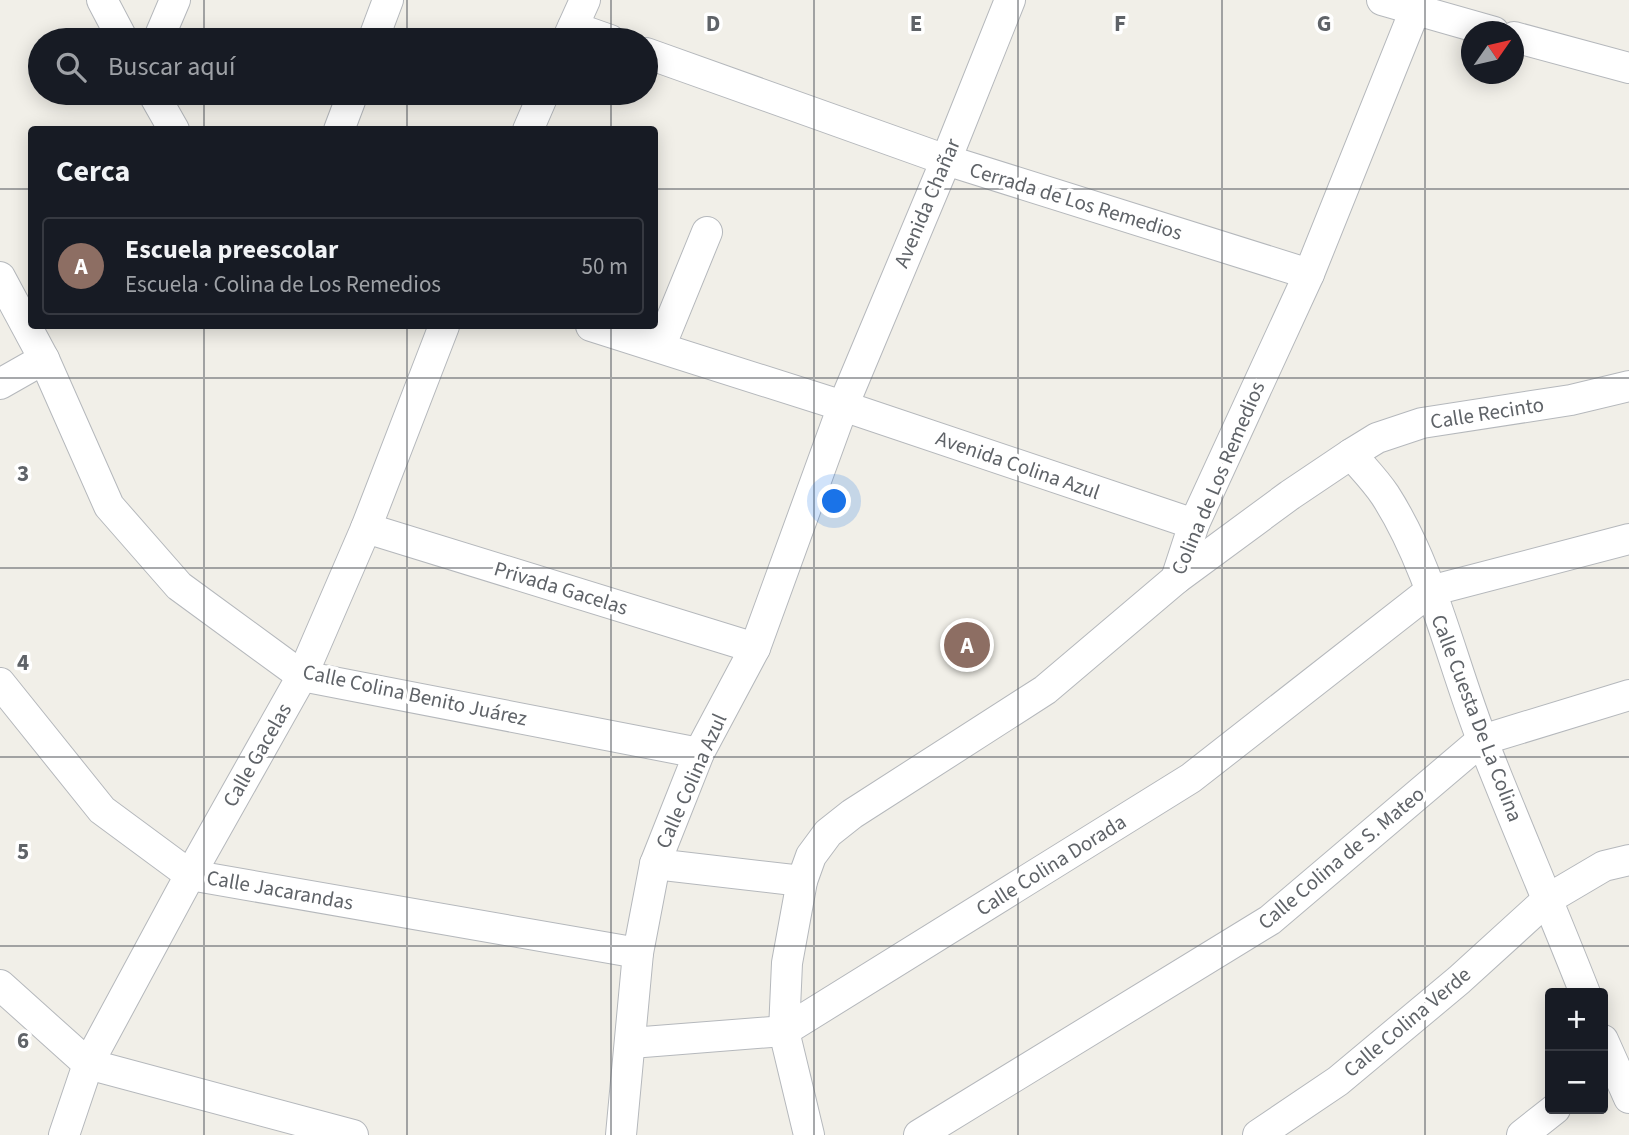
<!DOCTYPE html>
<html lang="es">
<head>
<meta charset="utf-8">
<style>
  body { margin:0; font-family:"Source Sans 3",sans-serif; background:#20242c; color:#f1f3f6 }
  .controls { position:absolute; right:21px; bottom:21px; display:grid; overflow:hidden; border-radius:7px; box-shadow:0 4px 18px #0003 }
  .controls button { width:63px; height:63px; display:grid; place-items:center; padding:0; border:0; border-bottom:2px solid #363941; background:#171b24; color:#f1f3f6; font:35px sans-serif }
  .compass { position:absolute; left:1461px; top:21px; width:63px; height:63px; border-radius:50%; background:#171b24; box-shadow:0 4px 18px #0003; rotate:56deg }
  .you { position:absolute; left:835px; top:502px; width:24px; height:24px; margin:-18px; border:5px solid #fff; border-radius:50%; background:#1a73e8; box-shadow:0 0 0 10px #1a73e833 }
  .badge { display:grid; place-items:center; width:46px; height:46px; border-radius:50%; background:#ea4335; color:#fff; font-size:23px; font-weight:700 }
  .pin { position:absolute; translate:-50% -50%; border:4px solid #fff; box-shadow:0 2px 7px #0006 }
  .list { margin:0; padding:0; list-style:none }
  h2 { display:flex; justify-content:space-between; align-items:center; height:91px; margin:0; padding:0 28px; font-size:30px }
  h2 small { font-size:23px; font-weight:400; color:#9ea1a6 }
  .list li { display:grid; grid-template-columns:46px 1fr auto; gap:21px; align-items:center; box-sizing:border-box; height:98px; margin:0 14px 14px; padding:0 14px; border:2px solid #363941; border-radius:7px }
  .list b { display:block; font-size:26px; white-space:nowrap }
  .list p { margin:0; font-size:23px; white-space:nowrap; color:#9ea1a6 }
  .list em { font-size:23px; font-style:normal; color:#9ea1a6 }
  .icon { flex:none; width:38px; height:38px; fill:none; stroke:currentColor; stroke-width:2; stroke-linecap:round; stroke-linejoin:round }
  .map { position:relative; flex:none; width:1629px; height:1135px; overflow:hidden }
  .search { position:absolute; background:#171b24; box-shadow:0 4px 18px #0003; left:28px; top:28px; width:630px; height:77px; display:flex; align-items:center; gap:18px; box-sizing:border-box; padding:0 24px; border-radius:38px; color:#9ea1a6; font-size:26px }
  .panel { position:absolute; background:#171b24; box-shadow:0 4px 18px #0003; left:28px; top:126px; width:630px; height:203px; border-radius:7px }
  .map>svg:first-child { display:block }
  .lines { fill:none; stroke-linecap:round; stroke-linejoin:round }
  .minor-casing { stroke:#b5b8bc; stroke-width:32 }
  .minor { stroke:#fff; stroke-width:30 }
  .grid { fill:none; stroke:#5f6368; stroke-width:2; stroke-opacity:0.55 }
  .labels { text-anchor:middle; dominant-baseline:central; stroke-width:7; stroke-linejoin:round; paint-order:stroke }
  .street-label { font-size:21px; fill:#5f6368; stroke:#fff }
  .grid-label { font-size:23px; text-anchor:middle; font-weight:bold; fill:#5f6368; stroke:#fff; stroke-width:7; stroke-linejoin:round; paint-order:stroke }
</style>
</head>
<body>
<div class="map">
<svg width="1629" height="1135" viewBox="0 0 1629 1135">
  <rect width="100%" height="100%" fill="#f1efe8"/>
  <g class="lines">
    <!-- minor casing -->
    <g class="minor-casing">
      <g id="minor">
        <polyline points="102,0 123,40"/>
        <polyline points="1382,0 1494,32"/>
        <polyline points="573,27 610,40"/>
        <polyline points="1514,37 1629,68"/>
        <polyline points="158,40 175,0"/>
        <polyline points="373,40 388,0"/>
        <polyline points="567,40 585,0"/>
        <polyline points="646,53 946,160 1309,274"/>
        <polyline points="153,93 174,130"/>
        <polyline points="339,130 353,93"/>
        <polyline points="528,130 544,93"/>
        <polyline points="0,277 44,359 109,506 179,586 302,676 699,753"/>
        <polyline points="591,326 843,406 1194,524"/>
        <polyline points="660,347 707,232"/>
        <polyline points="0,384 44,359"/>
        <path d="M1351,454C1362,467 1375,480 1385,495C1432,568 1451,661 1483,742C1516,826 1552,909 1585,993"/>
        <polyline points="366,528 755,648"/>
        <polyline points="1176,579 1194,524 1309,274 1419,0"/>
        <polyline points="0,683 102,810 190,875 638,953"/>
        <polyline points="655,864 802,881"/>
        <polyline points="0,985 88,1064 353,1135"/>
        <polyline points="1603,1040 1629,1098"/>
        <polyline points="631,1043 784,1031 1191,778 1430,591 1629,539"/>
        <polyline points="64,1135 88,1064 190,875 302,676 366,528 444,326"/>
        <polyline points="621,1135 638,953 655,864 699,753 755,648 843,406 946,160 1010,0"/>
        <polyline points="809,1135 784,1031 787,963 802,881 811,856 828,833 852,814 1045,690 1176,579 1290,495 1351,454 1377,438 1422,423 1571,400 1629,386"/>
        <polyline points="919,1135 1270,920 1482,740 1629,695"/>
        <polyline points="1258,1135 1338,1081 1459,980 1548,899 1604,866 1629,860"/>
        <polyline points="1522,1135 1555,1109"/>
      </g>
    </g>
    <!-- minor -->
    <use href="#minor" class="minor"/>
  </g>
  <!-- grid -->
  <path class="grid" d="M204,0V40M407,0V40M611,0V40M814,0V1135M1018,0V1135M1222,0V1135M1425,0V1135M204,93V130M407,93V130M611,93V130M0,189H32M654,189H1629M204,326V1135M407,326V1135M611,326V1135M0,378H1629M0,568H1629M0,757H1629M0,946H1629"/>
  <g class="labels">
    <!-- street labels -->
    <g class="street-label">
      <text transform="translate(1076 201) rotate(17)">Cerrada de Los Remedios</text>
      <text transform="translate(927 203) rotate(-67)">Avenida Chañar</text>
      <text transform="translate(1487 413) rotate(-9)">Calle Recinto</text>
      <text transform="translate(1018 465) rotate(19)">Avenida Colina Azul</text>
      <text transform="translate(1218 478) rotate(-67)">Colina de Los Remedios</text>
      <text transform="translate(561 588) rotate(17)">Privada Gacelas</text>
      <text transform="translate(415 695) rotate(12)">Calle Colina Benito Juárez</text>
      <text transform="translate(1477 718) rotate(69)">Calle Cuesta De La Colina</text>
      <text transform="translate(257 755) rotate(-60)">Calle Gacelas</text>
      <text transform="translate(691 781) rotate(-66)">Calle Colina Azul</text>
      <text transform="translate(1341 858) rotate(-40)">Calle Colina de S. Mateo</text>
      <text transform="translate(1051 865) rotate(-32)">Calle Colina Dorada</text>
      <text transform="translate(280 890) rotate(10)">Calle Jacarandas</text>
      <text transform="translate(1407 1022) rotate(-40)">Calle Colina Verde</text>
    </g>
  </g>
  <g class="grid-label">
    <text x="713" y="31">D</text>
    <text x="916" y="31">E</text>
    <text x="1120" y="31">F</text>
    <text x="1324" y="31">G</text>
    <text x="23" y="481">3</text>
    <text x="23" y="670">4</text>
    <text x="23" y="859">5</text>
    <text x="23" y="1048">6</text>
  </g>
</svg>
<div class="controls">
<button>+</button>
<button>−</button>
</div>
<svg class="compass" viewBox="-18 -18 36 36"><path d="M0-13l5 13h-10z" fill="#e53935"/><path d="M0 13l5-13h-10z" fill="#9ea1a6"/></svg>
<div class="you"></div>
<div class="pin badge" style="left:967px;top:645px;background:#8d6e63">A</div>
<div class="search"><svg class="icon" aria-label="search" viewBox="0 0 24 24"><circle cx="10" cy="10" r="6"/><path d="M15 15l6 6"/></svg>Buscar aquí</div>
<section class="panel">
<h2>Cerca<small></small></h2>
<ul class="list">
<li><span class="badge" style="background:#8d6e63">A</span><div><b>Escuela preescolar</b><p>Escuela · Colina de Los Remedios</p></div><em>50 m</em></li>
</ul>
</section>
</div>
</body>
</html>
